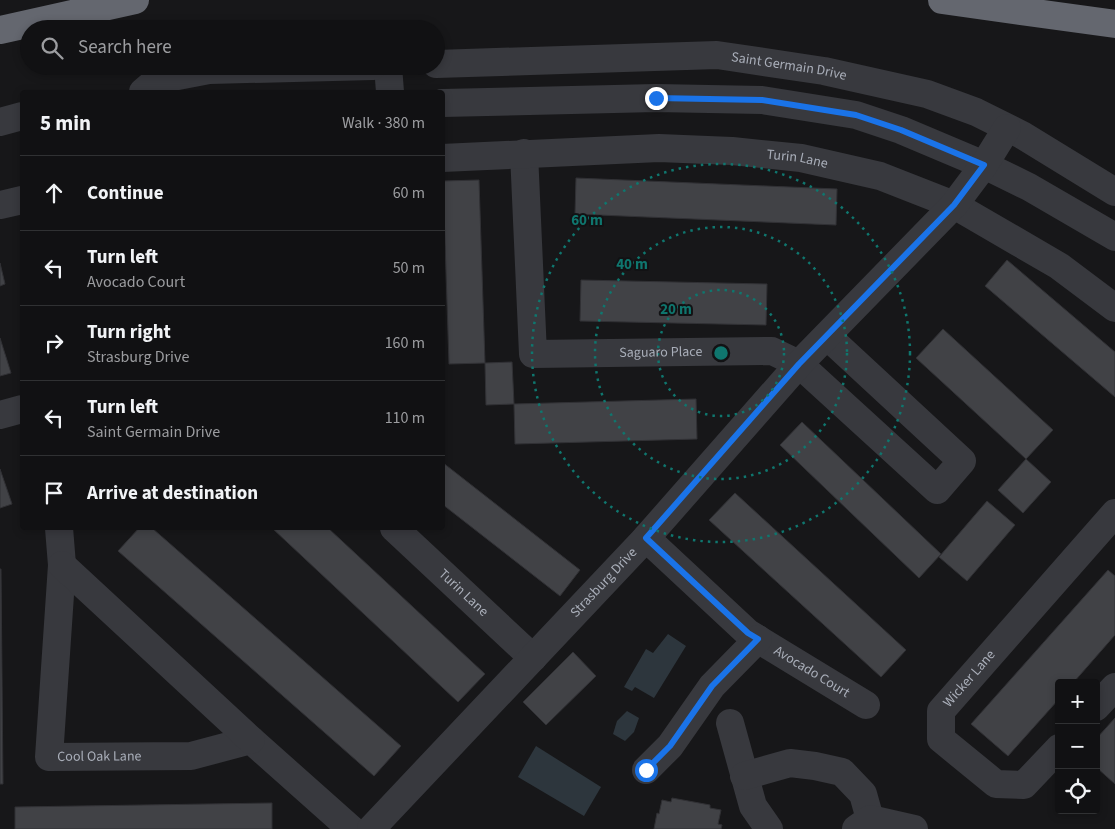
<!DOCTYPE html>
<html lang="en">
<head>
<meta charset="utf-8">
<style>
  body { margin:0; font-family:"Source Sans 3",sans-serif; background:#1e1f21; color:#f1f3f6 }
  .controls { position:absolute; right:15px; bottom:15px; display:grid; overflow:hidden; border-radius:5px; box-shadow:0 2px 8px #0003 }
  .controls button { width:45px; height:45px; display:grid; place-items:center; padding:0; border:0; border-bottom:1px solid #303133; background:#111113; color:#f1f3f6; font:25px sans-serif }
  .stop { position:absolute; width:15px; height:15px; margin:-11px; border:4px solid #1a73e8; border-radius:50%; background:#fff }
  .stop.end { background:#1a73e8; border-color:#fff; box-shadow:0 1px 5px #0008 }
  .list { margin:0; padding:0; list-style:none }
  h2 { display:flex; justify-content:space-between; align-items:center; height:65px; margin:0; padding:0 20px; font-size:21px }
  h2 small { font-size:16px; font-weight:400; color:#9c9da0 }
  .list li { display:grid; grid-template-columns:32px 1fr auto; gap:15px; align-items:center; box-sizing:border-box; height:75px; padding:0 20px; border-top:1px solid #303133 }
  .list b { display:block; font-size:19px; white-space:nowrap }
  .list p { margin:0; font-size:16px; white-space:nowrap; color:#9c9da0 }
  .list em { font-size:16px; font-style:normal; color:#9c9da0 }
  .icon { flex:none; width:28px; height:28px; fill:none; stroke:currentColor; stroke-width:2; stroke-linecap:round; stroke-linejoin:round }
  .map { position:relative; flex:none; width:1115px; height:829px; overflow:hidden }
  .search { position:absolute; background:#111113; box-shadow:0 2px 8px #0003; left:20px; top:20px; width:425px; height:55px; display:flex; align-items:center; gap:12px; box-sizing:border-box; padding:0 18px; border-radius:28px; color:#9c9da0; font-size:19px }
  .panel { position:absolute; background:#111113; box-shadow:0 2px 8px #0003; left:20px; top:90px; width:425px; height:440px; border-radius:5px }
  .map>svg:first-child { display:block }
  .water { fill:#2d363d }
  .building { fill:#414246; stroke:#313135 }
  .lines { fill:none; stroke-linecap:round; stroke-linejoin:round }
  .minor { stroke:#38393e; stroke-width:28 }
  .highway { stroke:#64676f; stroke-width:28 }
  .route { stroke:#1a73e8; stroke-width:6 }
  .ring { fill:none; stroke:#0f766e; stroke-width:2.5; stroke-dasharray:2.5 5 }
  .labels { text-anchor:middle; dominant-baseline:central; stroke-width:4; stroke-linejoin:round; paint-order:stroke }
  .street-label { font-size:14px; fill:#a9aeb9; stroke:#121214 }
  .centre { fill:#0f766e; stroke:#121214; stroke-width:2.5 }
  .ring-label { font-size:15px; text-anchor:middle; font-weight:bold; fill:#0f766e; stroke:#121214; stroke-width:4; stroke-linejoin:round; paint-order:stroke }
</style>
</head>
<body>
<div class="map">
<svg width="1115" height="829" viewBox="0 0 1115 829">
  <rect width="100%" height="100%" fill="#171719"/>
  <!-- water -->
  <g class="water">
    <polygon points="668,634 686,646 654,698 635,687 632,691 624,687 646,649 653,653"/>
    <polygon points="627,711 639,718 634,732 625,741 613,734 617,721"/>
    <polygon points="536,746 601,787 584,816 518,777"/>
  </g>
  <!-- building -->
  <g class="building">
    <polygon points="576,178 837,189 836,225 575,214"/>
    <polygon points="479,180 485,363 449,364 443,181"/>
    <polygon points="1007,260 1115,352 1115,397 985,286"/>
    <polygon points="0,263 5,284 0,286"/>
    <polygon points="581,280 767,284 766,325 580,321"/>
    <polygon points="943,329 1053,430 1026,459 916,358"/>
    <polygon points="0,338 11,373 0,376"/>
    <polygon points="512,362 514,404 486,405 485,363"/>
    <polygon points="696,399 697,439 515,444 514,404"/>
    <polygon points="802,422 941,554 919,578 780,445"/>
    <polygon points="1026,459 1051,482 1023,513 998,490"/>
    <polygon points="442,462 580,570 560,596 442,504"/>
    <polygon points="0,469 12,504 0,508"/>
    <polygon points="735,493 906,650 881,677 709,520"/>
    <polygon points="987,501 1015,525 967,581 939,557"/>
    <polygon points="139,528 152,528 401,746 374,776 118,551"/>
    <polygon points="272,528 328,528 485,674 458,702"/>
    <polygon points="0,569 1,569 3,784 0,784"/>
    <polygon points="1108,570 1115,576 1115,635 1073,683 1059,683 1059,699 1008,756 971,724"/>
    <polygon points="573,652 596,676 546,725 523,702"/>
    <polygon points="1115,718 1115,784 1096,767 1096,739"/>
    <polygon points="672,798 710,805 710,808 721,810 718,824 722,825 721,829 654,829 657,813 659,814 662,800 671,802"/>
    <polygon points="272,803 272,829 15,829 15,807"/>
  </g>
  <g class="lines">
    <!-- minor -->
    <g class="minor">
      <path id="s1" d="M436,64L717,55L824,71L927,94L976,112L1022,135L1115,192"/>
      <polyline points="388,66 390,92"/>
      <polyline points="143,92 157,80 209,70 373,66"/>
      <polyline points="442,103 656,98 762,100 856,115 901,130 984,165 1029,187 1115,237"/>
      <polyline points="0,122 22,116"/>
      <path id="s2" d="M524,153L533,354L772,351L799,364L937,490L962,461L827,336"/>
      <path id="s3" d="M442,158L659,148L732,151L801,158L880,176L954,205L1059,266L1115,308"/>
      <polyline points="0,205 22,200"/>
      <polyline points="0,415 22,409"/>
      <path id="s4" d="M59,528L62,565L49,757L191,756L251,740L351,829"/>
      <path id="s5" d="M394,528L533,658"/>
      <path id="s6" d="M646,538L748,633L866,705"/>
      <polyline points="62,565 251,740"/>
      <polyline points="1096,707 1115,687"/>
      <polyline points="730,723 753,806 769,829"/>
      <path id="s7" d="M1059,748L1024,785L996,784L941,739V711L1115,513"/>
      <polyline points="646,770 670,746 712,686 758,639"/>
      <polyline points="744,776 790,763 815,766 842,772 863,794 870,819"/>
      <path id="s8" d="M371,829L646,538L799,364L954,205L984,165L1007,128"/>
      <polyline points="856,829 870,819 914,829"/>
    </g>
    <!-- highway -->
    <g class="highway">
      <polyline points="942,0 1115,24"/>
      <polyline points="0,30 135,0"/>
    </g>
  </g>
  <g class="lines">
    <!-- route -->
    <polyline class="route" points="646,770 670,746 712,686 758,639 748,633 646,538 799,364 954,205 984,165 901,130 856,115 762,100 656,98"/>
  </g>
  <!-- distance rings -->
  <g class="ring">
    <circle cx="721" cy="353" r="63"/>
    <circle cx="721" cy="353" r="126"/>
    <circle cx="721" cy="353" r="189"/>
  </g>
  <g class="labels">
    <!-- street labels -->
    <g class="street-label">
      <text stroke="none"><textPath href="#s1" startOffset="354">Saint Germain Drive</textPath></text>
      <text stroke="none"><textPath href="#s3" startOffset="356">Turin Lane</textPath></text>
      <text stroke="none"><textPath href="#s2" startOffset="329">Saguaro Place</textPath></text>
      <text stroke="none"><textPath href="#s8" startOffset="339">Strasburg Drive</textPath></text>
      <text stroke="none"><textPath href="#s5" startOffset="95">Turin Lane</textPath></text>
      <text stroke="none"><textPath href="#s6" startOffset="214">Avocado Court</textPath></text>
      <text stroke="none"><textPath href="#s7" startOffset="221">Wicker Lane</textPath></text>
      <text stroke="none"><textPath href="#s4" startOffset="280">Cool Oak Lane</textPath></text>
    </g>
  </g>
  <circle cx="721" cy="353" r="8" class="centre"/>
  <g class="ring-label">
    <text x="587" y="225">60 m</text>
    <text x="632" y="269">40 m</text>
    <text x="676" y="314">20 m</text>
  </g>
</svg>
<div class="controls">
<button>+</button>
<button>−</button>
<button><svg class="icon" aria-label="locate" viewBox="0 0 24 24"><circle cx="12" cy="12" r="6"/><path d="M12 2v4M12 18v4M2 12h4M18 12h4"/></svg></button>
</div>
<div class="stop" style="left:646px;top:770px"></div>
<div class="stop end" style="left:656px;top:98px"></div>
<div class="search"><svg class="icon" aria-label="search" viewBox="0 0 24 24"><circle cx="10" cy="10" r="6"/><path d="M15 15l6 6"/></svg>Search here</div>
<section class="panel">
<h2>5 min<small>Walk · 380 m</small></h2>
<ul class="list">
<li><svg class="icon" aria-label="ahead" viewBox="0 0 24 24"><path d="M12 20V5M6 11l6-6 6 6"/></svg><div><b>Continue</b></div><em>60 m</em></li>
<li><svg class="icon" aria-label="left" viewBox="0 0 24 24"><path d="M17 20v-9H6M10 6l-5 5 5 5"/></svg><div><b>Turn left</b><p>Avocado Court</p></div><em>50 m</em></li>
<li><svg class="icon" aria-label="right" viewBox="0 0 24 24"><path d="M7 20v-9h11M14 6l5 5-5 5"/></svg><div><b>Turn right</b><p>Strasburg Drive</p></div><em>160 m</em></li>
<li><svg class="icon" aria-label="left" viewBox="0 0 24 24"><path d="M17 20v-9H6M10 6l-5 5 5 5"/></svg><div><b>Turn left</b><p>Saint Germain Drive</p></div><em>110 m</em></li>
<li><svg class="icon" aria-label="arrive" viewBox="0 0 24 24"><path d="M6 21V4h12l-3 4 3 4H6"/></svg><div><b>Arrive at destination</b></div></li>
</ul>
</section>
</div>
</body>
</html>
